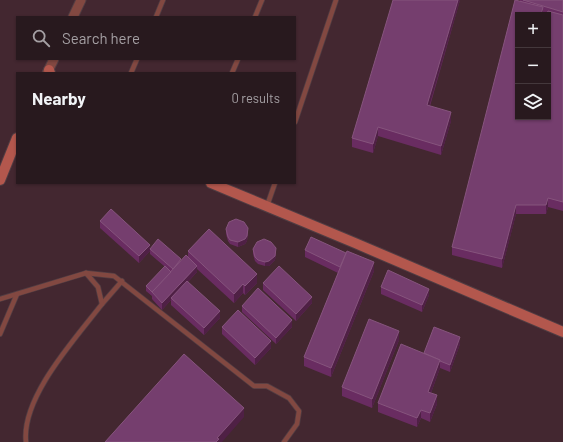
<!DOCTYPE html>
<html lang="en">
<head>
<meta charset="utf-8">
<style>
  body { margin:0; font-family:Barlow,sans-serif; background:#302227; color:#f1f3f6 }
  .controls { position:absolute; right:12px; top:12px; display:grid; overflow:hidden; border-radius:0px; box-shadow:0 1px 3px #0004 }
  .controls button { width:36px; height:36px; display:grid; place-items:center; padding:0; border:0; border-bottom:1px solid #44383c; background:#28191e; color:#f1f3f6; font:20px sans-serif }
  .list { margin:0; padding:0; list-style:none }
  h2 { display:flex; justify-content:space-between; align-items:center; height:52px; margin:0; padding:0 16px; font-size:17px }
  h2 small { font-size:13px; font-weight:400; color:#a5a0a4 }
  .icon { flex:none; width:22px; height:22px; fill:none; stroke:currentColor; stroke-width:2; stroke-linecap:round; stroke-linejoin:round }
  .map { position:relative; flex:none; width:563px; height:442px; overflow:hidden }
  .search { position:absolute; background:#28191e; box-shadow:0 1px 3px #0004; left:16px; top:16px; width:280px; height:44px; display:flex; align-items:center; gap:10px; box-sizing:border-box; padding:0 14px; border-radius:0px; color:#a5a0a4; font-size:15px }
  .panel { position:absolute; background:#28191e; box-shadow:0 1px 3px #0004; left:16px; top:72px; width:280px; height:112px; border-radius:0px }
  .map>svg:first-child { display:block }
  .built { fill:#432730; fill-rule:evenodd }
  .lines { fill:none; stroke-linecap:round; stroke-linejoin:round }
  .lane-casing { stroke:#513d43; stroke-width:6 }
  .street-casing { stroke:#513d43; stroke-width:11 }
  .secondary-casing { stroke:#513d43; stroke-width:12 }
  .lane { stroke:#824841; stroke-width:4.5 }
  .street { stroke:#824841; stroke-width:9 }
  .secondary { stroke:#b3574d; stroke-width:10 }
  .wall { fill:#692c61; fill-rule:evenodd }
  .shaded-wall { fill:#4f2045 }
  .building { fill:#753e6e; stroke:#86547d }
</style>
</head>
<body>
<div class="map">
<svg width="563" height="442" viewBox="0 0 563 442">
  <rect width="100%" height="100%" fill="#362128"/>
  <!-- built -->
  <path class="built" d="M0,0H563V442H0ZM518,15H548V117H518ZM17,17H295V59H17ZM17,73H295V183H17Z"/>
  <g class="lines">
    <!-- lane casing -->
    <g class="lane-casing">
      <g id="lane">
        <polyline points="156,17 163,0"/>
        <polyline points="255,17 262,0"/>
        <polyline points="131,73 137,59"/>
        <polyline points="232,73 238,59"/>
        <polyline points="295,122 336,0"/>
        <polyline points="267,206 275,183"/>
        <polyline points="0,299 86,273 114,276 254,386 267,386 289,398 299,411 297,424 284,442"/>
        <polyline points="102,304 122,281"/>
        <polyline points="0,334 17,294"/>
        <path d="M26,442C21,397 76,338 102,304L98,287L86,273"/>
      </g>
    </g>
    <!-- street casing -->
    <g class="street-casing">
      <g id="street">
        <polyline points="73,17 81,0"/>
        <polyline points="47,73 54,59"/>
      </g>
    </g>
    <!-- secondary casing -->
    <g class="secondary-casing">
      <g id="secondary">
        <polyline points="49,70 50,73"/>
        <polyline points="0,180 17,138"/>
        <polyline points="211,183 355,243 563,332"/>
      </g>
    </g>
    <!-- lane -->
    <use href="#lane" class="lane"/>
    <!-- street -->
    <use href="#street" class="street"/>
    <!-- secondary -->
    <use href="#secondary" class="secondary"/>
  </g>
  <!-- wall -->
  <g class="wall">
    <polygon points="460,0 430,106 451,121 441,155 378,136 373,153 352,147 352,138"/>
    <path d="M520,0H563V211L548,207L546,214H516L502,268L452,255V247ZM543,13L547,14L518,117L543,15Z"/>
    <polygon points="100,221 150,251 139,263 100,228"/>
    <polygon points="226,229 248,233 247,241 245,244 238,247 230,244 228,241 226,234"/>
    <polygon points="150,249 181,261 188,257 188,251 257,283 245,295 243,293 234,303 197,269 197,272 188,282 220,318 204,335 171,305 171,300 162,310 152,299 152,296 146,291 146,286 171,272 150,254"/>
    <polygon points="253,249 276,253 275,260 269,266 265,266 258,264 255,261 253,254"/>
    <polygon points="305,250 374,271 331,377 304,366 304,357 338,273 305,257"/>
    <polygon points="263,283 312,303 296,321 263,290"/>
    <polygon points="381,287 429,295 422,312 381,294"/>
    <polygon points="242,306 292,327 276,344 242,312"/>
    <polygon points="222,327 271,348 255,365 222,334"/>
    <polygon points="399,340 372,408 342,396 342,387"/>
    <polygon points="460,344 450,372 440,368 431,393 437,404 430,422 421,418 417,427 378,412 378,403 424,353"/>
  </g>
  <!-- shaded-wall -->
  <g class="shaded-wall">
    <polygon points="458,0 460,0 427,114 427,105"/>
    <polygon points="543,7 543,15 541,15"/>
    <polygon points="451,112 451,121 441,155 441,146"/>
    <polygon points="378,127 378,136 373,153 373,144"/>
    <polygon points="548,198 548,207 546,214 546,205"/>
    <polygon points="516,205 516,214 502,268 502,259"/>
    <polygon points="248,228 247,241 245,244 238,247 238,242"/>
    <polygon points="150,245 150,251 139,263 139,256"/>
    <polygon points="276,248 275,260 269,266 265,266 265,262"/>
    <polygon points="374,262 374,271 331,377 331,368"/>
    <polygon points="197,266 197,272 172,299 171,298 171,300 162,310 162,303"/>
    <polygon points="257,274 257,283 245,295 245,286"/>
    <polygon points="243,284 243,293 234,303 234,294"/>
    <polygon points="429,289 429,295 422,312 422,305"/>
    <polygon points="312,297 312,303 296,321 296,314"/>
    <polygon points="220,311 220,318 204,335 204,328"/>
    <polygon points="292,320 292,327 276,344 276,338"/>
    <polygon points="399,331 399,340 372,408 372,399"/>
    <polygon points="460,337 460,344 450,372 450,365"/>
    <polygon points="271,341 271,348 255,365 255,358"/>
    <polygon points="440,360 440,368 428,401 428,392"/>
    <polygon points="437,395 437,404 430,422 430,413"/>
    <polygon points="244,408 244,417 222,442 216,442 217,438"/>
    <polygon points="421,410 421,418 417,427 417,418"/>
  </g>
  <!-- building -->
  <g class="building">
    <polygon points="393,0 458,0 427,105 451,112 441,146 378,127 373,144 352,138"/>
    <polygon points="515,0 543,7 541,15 518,15 518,117 548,117 548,15 546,15 548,11 563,15 563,202 548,198 546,205 516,205 502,259 452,247"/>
    <polygon points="523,0 563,0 563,12"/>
    <polygon points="111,209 150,245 139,256 100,221"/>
    <polygon points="236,219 244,222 248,228 247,236 245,239 238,242 230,240 228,237 226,229 229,222"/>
    <polygon points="209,229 257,274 245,286 243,284 234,294 188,251"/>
    <polygon points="311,237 346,253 340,267 305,250"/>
    <polygon points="158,239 181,259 173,269 150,249"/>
    <polygon points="264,239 271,242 276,248 275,256 269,261 265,262 258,260 255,257 253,249 257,242"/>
    <polygon points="347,251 374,262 331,368 304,357"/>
    <polygon points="186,255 197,266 162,303 152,292"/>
    <polygon points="165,266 171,272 152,292 146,286"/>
    <polygon points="279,266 312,297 296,314 263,283"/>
    <polygon points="388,270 429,289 422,305 381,287"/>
    <polygon points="187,281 220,311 204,328 171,298"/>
    <polygon points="258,288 292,320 276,338 242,306"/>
    <polygon points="238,310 271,341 255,358 222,327"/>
    <polygon points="369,319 399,331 372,399 342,387"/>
    <polygon points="434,327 460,337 450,365 440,361 440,360 424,353"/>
    <polygon points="401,344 440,360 428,392 437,395 430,413 421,410 417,418 378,403"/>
    <polygon points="184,354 244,408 217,438 219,439 216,442 105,442"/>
  </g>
</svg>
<div class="controls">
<button>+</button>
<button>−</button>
<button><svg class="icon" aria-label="layers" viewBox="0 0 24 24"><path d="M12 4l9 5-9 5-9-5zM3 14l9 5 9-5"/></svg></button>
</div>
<div class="search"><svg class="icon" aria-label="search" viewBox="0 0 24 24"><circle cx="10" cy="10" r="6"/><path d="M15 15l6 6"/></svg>Search here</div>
<section class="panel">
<h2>Nearby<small>0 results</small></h2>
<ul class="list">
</ul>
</section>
</div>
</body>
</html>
